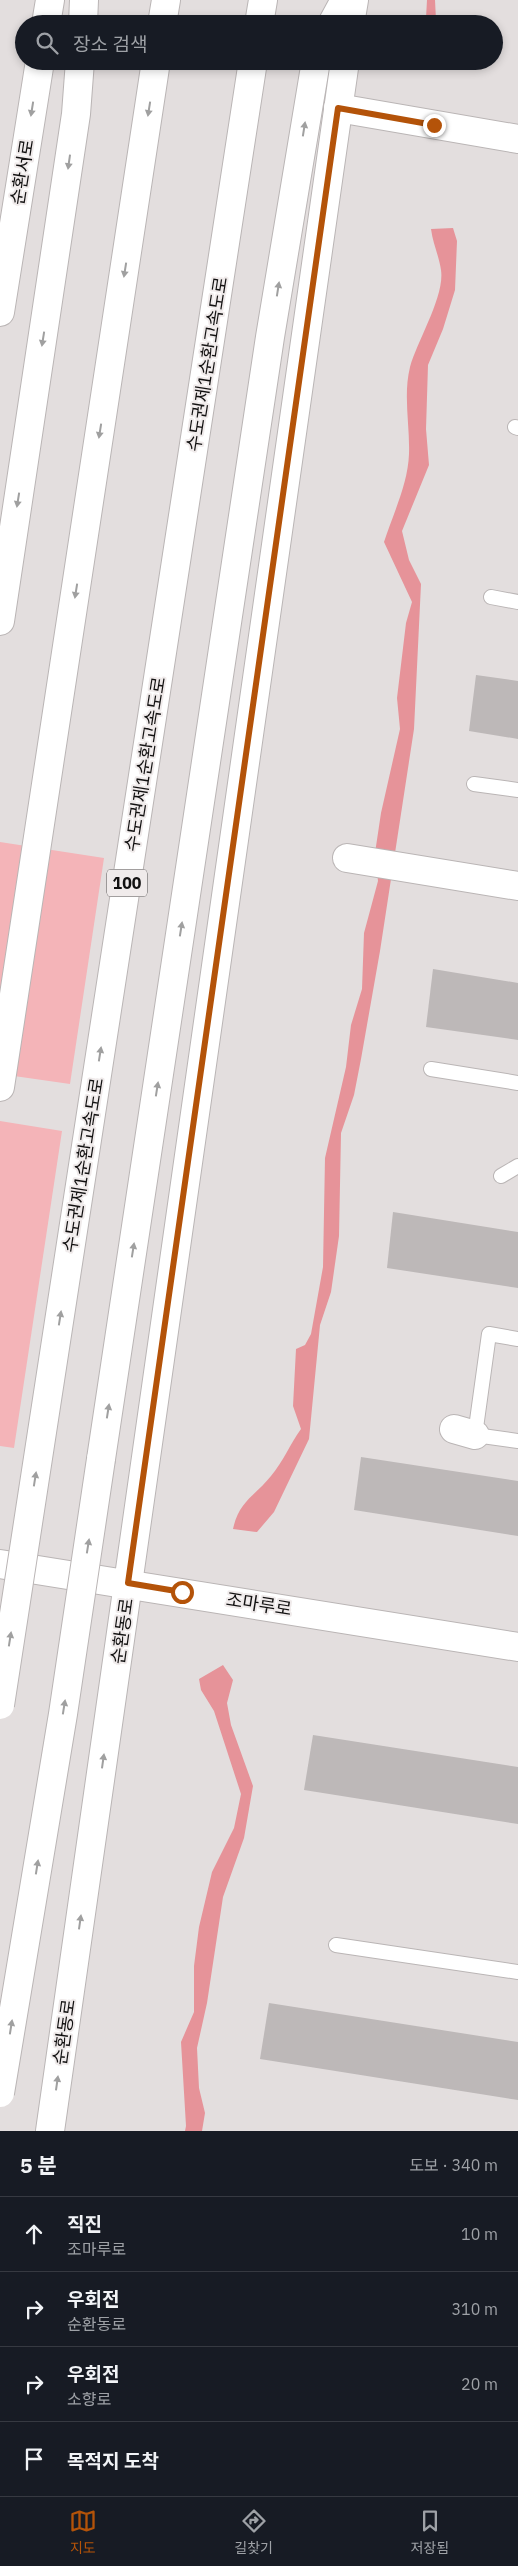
<!DOCTYPE html>
<html lang="ko">
<head>
<meta charset="utf-8">
<style>
  body { margin:0; font-family:"IBM Plex Sans","Noto Sans KR",sans-serif; background:#20242c; color:#f1f3f6 }
  .stop { position:absolute; width:15px; height:15px; margin:-11px; border:4px solid #b45309; border-radius:50%; background:#fff }
  .stop.end { background:#b45309; border-color:#fff; box-shadow:0 1px 5px #0008 }
  .list { margin:0; padding:0; list-style:none }
  h2 { display:flex; justify-content:space-between; align-items:center; height:65px; margin:0; padding:0 20px; font-size:21px }
  h2 small { font-size:16px; font-weight:400; color:#9ea1a6 }
  .list li { display:grid; grid-template-columns:32px 1fr auto; gap:15px; align-items:center; box-sizing:border-box; height:75px; padding:0 20px; border-top:1px solid #363941 }
  .list b { display:block; font-size:19px; white-space:nowrap }
  .list p { margin:0; font-size:16px; white-space:nowrap; color:#9ea1a6 }
  .list em { font-size:16px; font-style:normal; color:#9ea1a6 }
  .icon { flex:none; width:28px; height:28px; fill:none; stroke:currentColor; stroke-width:2; stroke-linecap:round; stroke-linejoin:round }
  .map { position:relative; flex:none; width:518px; height:2131px; overflow:hidden }
  .search { position:absolute; background:#171b24; box-shadow:0 2px 8px #0003; left:15px; right:15px; top:15px; height:55px; display:flex; align-items:center; gap:12px; box-sizing:border-box; padding:0 18px; border-radius:28px; color:#9ea1a6; font-size:19px }
  .sheet { height:365px; background:#171b24 }
  nav { display:flex; justify-content:space-around; align-items:center; box-sizing:border-box; height:70px; border-top:1px solid #363941; background:#171b24; font-size:14px; color:#9ea1a6 }
  nav a { display:grid; justify-items:center; gap:2px }
  nav .on { color:#b45309 }
  .map>svg:first-child { display:block }
  .grass { fill:#f4b4b8 }
  .water { fill:#e69399 }
  .building { fill:#bdb8b8 }
  .lines { fill:none; stroke-linecap:round; stroke-linejoin:round }
  .lane-casing { stroke:#bab5b5; stroke-width:16 }
  .street-casing { stroke:#bab5b5; stroke-width:30 }
  .secondary-casing { stroke:#bab5b5; stroke-width:30 }
  .highway-casing { stroke:#bab5b5; stroke-width:30 }
  .lane { stroke:#fff; stroke-width:14 }
  .street { stroke:#fff; stroke-width:28 }
  .secondary { stroke:#fff; stroke-width:28 }
  .highway { stroke:#fff; stroke-width:28 }
  .highway-bridge-casing { stroke:#bab5b5; stroke-width:30; stroke-linecap:butt }
  .highway-bridge { stroke:#fff; stroke-width:28 }
  .oneway { fill:#a0a0a0 }
  .route { stroke:#b45309; stroke-width:6 }
  .labels { text-anchor:middle; dominant-baseline:central; stroke-width:4; stroke-linejoin:round; paint-order:stroke }
  .shield { fill:#f0ebeb; stroke:#555252; stroke-width:1 }
  .shield-label { font-size:16px; font-weight:bold; fill:#121111 }
  .street-label { font-size:18px; fill:#121111; stroke:#f0ebeb }
</style>
</head>
<body>
<div class="map">
<svg width="518" height="2131" viewBox="0 0 518 2131">
  <rect width="100%" height="100%" fill="#e3dede"/>
  <!-- grass -->
  <g class="grass">
    <polygon points="0,842 104,858 70,1084 0,1074"/>
    <polygon points="0,1121 62,1131 14,1448 0,1446"/>
  </g>
  <!-- water -->
  <g class="water">
    <polygon points="427,0 435,0 436,20 443,24 430,24 426,18"/>
    <path d="M453,228L457,241L455,290L443,329L428,365L426,429L429,465L402,531L409,560L421,584L414,729L380,951L361,1059L354,1095L341,1133L339,1236L331,1292L320,1325L309,1439L274,1512L257,1532L233,1529C239,1501 255,1496 271,1476C283,1462 290,1444 301,1429L293,1406L296,1349L305,1345L311,1334L323,1267L325,1158L346,1067L351,1025L362,989L364,933L378,881L375,853L381,813L400,729L397,698L406,623L412,602L384,542C393,514 408,484 409,454C410,425 403,396 410,367C417,341 445,296 441,270C439,256 433,244 431,229Z"/>
    <polygon points="223,1665 233,1680 227,1703 231,1725 253,1786 244,1838 223,1897 207,2003 197,2048 199,2088 205,2113 202,2131 185,2131 186,2126 181,2042 194,2012 194,1966 199,1927 212,1872 234,1828 241,1794 214,1711 201,1690 199,1679"/>
  </g>
  <!-- building -->
  <g class="building">
    <polygon points="476,675 518,681 518,739 469,731"/>
    <polygon points="433,969 518,983 518,1040 426,1027"/>
    <polygon points="393,1212 518,1232 518,1288 387,1268"/>
    <polygon points="361,1457 518,1481 518,1536 354,1510"/>
    <polygon points="313,1735 518,1767 518,1824 304,1790"/>
    <polygon points="269,2003 518,2042 518,2100 260,2059"/>
  </g>
  <g class="lines">
    <!-- lane casing -->
    <g class="lane-casing">
      <g id="lane">
        <polyline points="515,427 518,428"/>
        <polyline points="491,597 518,602"/>
        <polyline points="474,784 518,790"/>
        <polyline points="431,1069 518,1083"/>
        <polyline points="501,1176 518,1166"/>
        <polyline points="518,1339 489,1334 475,1435 518,1441"/>
        <polyline points="336,1945 518,1972"/>
      </g>
    </g>
    <!-- street casing -->
    <g class="street-casing">
      <g id="street">
        <polyline points="347,858 518,886"/>
        <polyline points="454,1429 475,1435"/>
      </g>
    </g>
    <!-- secondary casing -->
    <g class="secondary-casing">
      <g id="secondary">
        <polyline points="46,24 50,0"/>
        <polyline points="350,24 354,0"/>
        <polyline points="338,108 518,139"/>
        <polyline points="0,312 40,61"/>
        <polyline points="0,1564 518,1647"/>
        <polyline points="50,2131 345,61"/>
      </g>
    </g>
    <!-- highway casing -->
    <g class="highway-casing">
      <g id="highway">
        <polyline points="83,24 84,0"/>
        <polyline points="162,24 166,0"/>
        <polyline points="259,24 263,0"/>
        <polyline points="332,24 345,0"/>
        <polyline points="0,621 76,114 80,61"/>
        <polyline points="0,1087 156,61"/>
        <polyline points="101,1459 270,337 316,61"/>
      </g>
    </g>
    <!-- lane -->
    <use href="#lane" class="lane"/>
    <!-- street -->
    <use href="#street" class="street"/>
    <!-- secondary -->
    <use href="#secondary" class="secondary"/>
    <!-- highway -->
    <use href="#highway" class="highway"/>
    <!-- highway-bridge casing -->
    <g class="highway-bridge-casing">
      <g id="highway-bridge">
        <polyline points="0,1705 253,61"/>
        <polyline points="0,2093 63,1714 101,1459"/>
      </g>
    </g>
    <!-- highway-bridge -->
    <use href="#highway-bridge" class="highway-bridge"/>
  </g>
  <!-- one-way arrows -->
  <defs><path id="oneway-solid" d="M-6-.8H1V-3.2L6.5 0L1 3.2V.8H-6Z" transform="scale(1.25)"/></defs>
  <g class="oneway">
    <use href="#oneway-solid" transform="translate(32 109) rotate(99)"/>
    <use href="#oneway-solid" transform="translate(149 109) rotate(99)"/>
    <use href="#oneway-solid" transform="translate(304 129) rotate(-81)"/>
    <use href="#oneway-solid" transform="translate(69 162) rotate(98)"/>
    <use href="#oneway-solid" transform="translate(125 270) rotate(99)"/>
    <use href="#oneway-solid" transform="translate(278 289) rotate(-81)"/>
    <use href="#oneway-solid" transform="translate(43 339) rotate(99)"/>
    <use href="#oneway-solid" transform="translate(100 431) rotate(99)"/>
    <use href="#oneway-solid" transform="translate(18 500) rotate(99)"/>
    <use href="#oneway-solid" transform="translate(76 591) rotate(99)"/>
    <use href="#oneway-solid" transform="translate(181 929) rotate(-81)"/>
    <use href="#oneway-solid" transform="translate(100 1054) rotate(-81)"/>
    <use href="#oneway-solid" transform="translate(157 1089) rotate(-81)"/>
    <use href="#oneway-solid" transform="translate(133 1250) rotate(-81)"/>
    <use href="#oneway-solid" transform="translate(60 1318) rotate(-81)"/>
    <use href="#oneway-solid" transform="translate(108 1411) rotate(-81)"/>
    <use href="#oneway-solid" transform="translate(35 1479) rotate(-81)"/>
    <use href="#oneway-solid" transform="translate(88 1546) rotate(-81)"/>
    <use href="#oneway-solid" transform="translate(10 1639) rotate(-81)"/>
    <use href="#oneway-solid" transform="translate(64 1707) rotate(-81)"/>
    <use href="#oneway-solid" transform="translate(103 1761) rotate(-82)"/>
    <use href="#oneway-solid" transform="translate(37 1867) rotate(-81)"/>
    <use href="#oneway-solid" transform="translate(80 1922) rotate(-82)"/>
    <use href="#oneway-solid" transform="translate(11 2027) rotate(-81)"/>
    <use href="#oneway-solid" transform="translate(57 2083) rotate(-82)"/>
  </g>
  <g class="lines">
    <!-- route -->
    <polyline class="route" points="182,1592 128,1583 338,108 434,125"/>
  </g>
  <g class="labels">
    <!-- shield labels -->
    <rect class="shield" x="107" y="869.5" width="40" height="27" rx="4"/>
    <g class="shield-label">
      <text x="127" y="883">100</text>
    </g>
    <!-- street labels -->
    <g class="street-label">
      <text transform="translate(22 172) rotate(-81)">순환서로</text>
      <text transform="translate(207 364) rotate(-81)">수도권제1순환고속도로</text>
      <text transform="translate(145 764) rotate(-81)">수도권제1순환고속도로</text>
      <text transform="translate(83 1165) rotate(-81)">수도권제1순환고속도로</text>
      <text transform="translate(259 1604) rotate(9)">조마루로</text>
      <text transform="translate(122 1631) rotate(-82)">순환동로</text>
      <text transform="translate(64 2032) rotate(-82)">순환동로</text>
    </g>
  </g>
</svg>
<div class="stop" style="left:182px;top:1592px"></div>
<div class="stop end" style="left:434px;top:125px"></div>
<div class="search"><svg class="icon" aria-label="search" viewBox="0 0 24 24"><circle cx="10" cy="10" r="6"/><path d="M15 15l6 6"/></svg>장소 검색</div>
</div>
<section class="sheet">
<h2>5 분<small>도보 · 340 m</small></h2>
<ul class="list">
<li><svg class="icon" aria-label="ahead" viewBox="0 0 24 24"><path d="M12 20V5M6 11l6-6 6 6"/></svg><div><b>직진</b><p>조마루로</p></div><em>10 m</em></li>
<li><svg class="icon" aria-label="right" viewBox="0 0 24 24"><path d="M7 20v-9h11M14 6l5 5-5 5"/></svg><div><b>우회전</b><p>순환동로</p></div><em>310 m</em></li>
<li><svg class="icon" aria-label="right" viewBox="0 0 24 24"><path d="M7 20v-9h11M14 6l5 5-5 5"/></svg><div><b>우회전</b><p>소향로</p></div><em>20 m</em></li>
<li><svg class="icon" aria-label="arrive" viewBox="0 0 24 24"><path d="M6 21V4h12l-3 4 3 4H6"/></svg><div><b>목적지 도착</b></div></li>
</ul>
</section>
<nav>
<a class="on"><svg class="icon" aria-label="map" viewBox="0 0 24 24"><path d="M3 6l6-2 6 2 6-2v14l-6 2-6-2-6 2zM9 4v14M15 6v14"/></svg>지도</a>
<a><svg class="icon" aria-label="directions" viewBox="0 0 24 24"><path d="M12 3l9 9-9 9-9-9zM9 14v-3h6M13 9l2 2-2 2"/></svg>길찾기</a>
<a><svg class="icon" aria-label="saved" viewBox="0 0 24 24"><path d="M7 4h10v16l-5-4-5 4z"/></svg>저장됨</a>
</nav>
</body>
</html>
